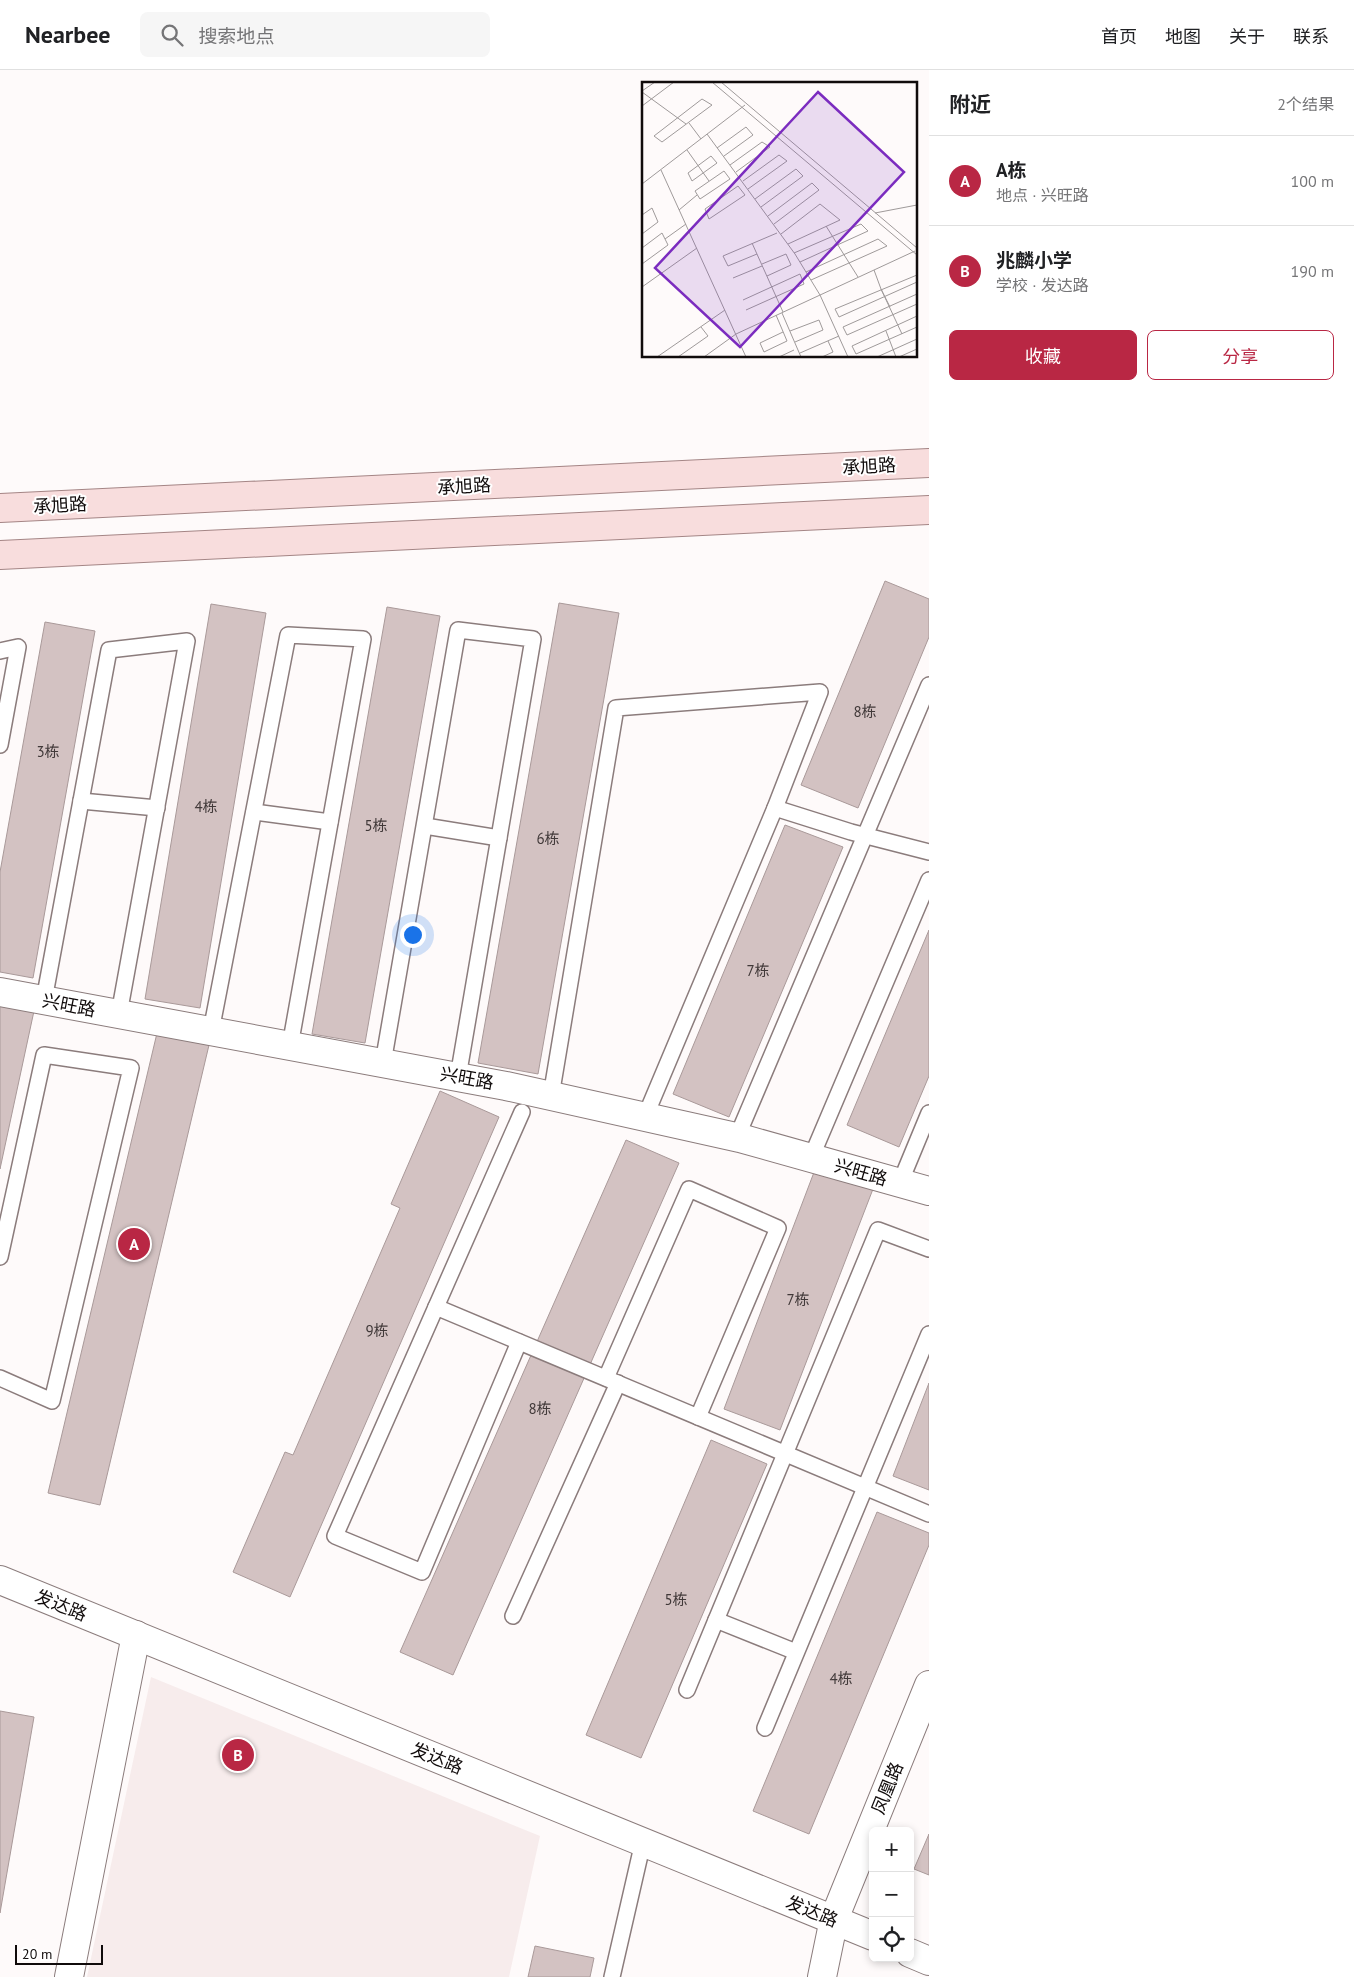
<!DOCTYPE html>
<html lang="zh">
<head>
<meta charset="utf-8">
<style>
  body { margin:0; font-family:"PT Sans","Noto Sans SC",sans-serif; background:#f6f6f6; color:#202124 }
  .controls { position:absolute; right:15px; bottom:15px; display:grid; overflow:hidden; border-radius:8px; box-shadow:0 2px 8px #0003 }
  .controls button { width:45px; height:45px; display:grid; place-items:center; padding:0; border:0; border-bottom:1px solid #e0e0e0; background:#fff; color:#202124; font:25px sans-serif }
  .scale { position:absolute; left:15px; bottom:12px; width:88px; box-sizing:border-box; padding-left:5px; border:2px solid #100b0b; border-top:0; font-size:14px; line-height:18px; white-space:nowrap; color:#100b0b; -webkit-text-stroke:4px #fff; paint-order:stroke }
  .you { position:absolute; left:412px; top:864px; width:18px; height:18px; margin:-12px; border:4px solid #fff; border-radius:50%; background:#1a73e8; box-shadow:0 0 0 8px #1a73e833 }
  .badge { display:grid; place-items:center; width:32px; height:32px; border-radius:50%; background:#b92744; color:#fff; font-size:16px; font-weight:700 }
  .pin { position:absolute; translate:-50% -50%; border:2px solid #fff; box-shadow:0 1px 5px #0006 }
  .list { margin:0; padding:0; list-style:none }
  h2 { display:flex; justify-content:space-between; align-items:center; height:65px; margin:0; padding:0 20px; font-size:21px }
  h2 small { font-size:16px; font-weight:400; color:#757577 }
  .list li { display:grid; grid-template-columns:32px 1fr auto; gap:15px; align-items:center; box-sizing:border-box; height:90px; padding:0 20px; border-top:1px solid #e0e0e0 }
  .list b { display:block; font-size:19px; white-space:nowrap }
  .list p { margin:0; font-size:16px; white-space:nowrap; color:#757577 }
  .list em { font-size:16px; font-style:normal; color:#757577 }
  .actions { display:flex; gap:10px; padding:15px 20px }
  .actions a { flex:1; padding:11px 0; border:1px solid #b92744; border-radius:8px; text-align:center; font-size:18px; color:#b92744 }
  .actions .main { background:#b92744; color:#fff }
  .icon { flex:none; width:28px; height:28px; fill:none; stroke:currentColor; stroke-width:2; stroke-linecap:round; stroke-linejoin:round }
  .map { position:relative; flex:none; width:929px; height:1907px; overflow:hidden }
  header { display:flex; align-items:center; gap:30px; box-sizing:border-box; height:70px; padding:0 25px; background:#fff; border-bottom:1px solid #e0e0e0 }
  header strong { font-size:24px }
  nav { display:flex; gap:28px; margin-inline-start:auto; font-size:18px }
  .search { width:350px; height:45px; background:#f6f6f6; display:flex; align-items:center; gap:12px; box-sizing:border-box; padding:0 18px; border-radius:8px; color:#757577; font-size:19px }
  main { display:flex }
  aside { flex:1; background:#fff }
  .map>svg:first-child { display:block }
  .built { fill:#f7ecec }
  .building { fill:#d3c2c2; stroke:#a99999 }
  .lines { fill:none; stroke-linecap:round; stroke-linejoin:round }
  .service-casing { stroke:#8b7c7c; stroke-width:18 }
  .minor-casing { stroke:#8b7c7c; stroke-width:30 }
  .tertiary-casing { stroke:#8b7c7c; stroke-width:30 }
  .primary-casing { stroke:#a48585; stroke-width:30 }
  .service { stroke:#fff; stroke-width:15 }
  .minor { stroke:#fff; stroke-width:28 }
  .tertiary { stroke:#fff; stroke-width:28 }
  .primary { stroke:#f8dddd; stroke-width:28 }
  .labels { text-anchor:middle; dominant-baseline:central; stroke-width:4; stroke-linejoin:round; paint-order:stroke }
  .number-label { font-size:15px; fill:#413939 }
  .street-label { font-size:18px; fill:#100b0b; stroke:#fff }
  .inset-road { fill:none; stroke:#9f9a9a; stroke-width:1 }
  .view { fill:#7b2cbf; fill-opacity:0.15; stroke:#7b2cbf; stroke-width:2.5 }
  .inset-edge { fill:none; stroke:#100b0b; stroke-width:2.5 }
</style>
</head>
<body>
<header>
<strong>Nearbee</strong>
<div class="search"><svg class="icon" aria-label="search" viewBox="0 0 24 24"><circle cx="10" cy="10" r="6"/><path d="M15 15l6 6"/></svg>搜索地点</div>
<nav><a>首页</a><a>地图</a><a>关于</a><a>联系</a></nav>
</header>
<main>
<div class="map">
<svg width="929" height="1907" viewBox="0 0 929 1907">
  <rect width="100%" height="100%" fill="#fefafa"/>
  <!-- built -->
  <polygon class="built" points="151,1607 540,1766 509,1907 87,1907"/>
  <!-- building -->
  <g class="building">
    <polygon points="885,511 929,529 929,567 858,738 801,715"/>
    <polygon points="559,533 619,543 538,1004 478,993"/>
    <polygon points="211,534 266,543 200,938 145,929"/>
    <polygon points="387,537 440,546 365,973 312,964"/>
    <polygon points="45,552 95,561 33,908 0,902 0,802"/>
    <polygon points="785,755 843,777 729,1047 673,1024"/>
    <polygon points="929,860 929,1006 899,1077 847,1055"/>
    <polygon points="0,934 34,941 0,1099"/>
    <polygon points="157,963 209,975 100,1435 48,1423"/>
    <polygon points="440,1021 499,1047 290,1527 233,1502 285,1382 293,1385 400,1138 391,1134"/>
    <polygon points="626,1070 679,1093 453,1605 400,1582"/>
    <polygon points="816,1097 873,1119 780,1360 724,1339"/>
    <polygon points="929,1313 929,1420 893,1406"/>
    <polygon points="711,1370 767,1394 641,1688 586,1665"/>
    <polygon points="877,1442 929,1463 929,1475 809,1764 753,1741"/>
    <polygon points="0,1641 34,1647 0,1843"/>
    <polygon points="929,1764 929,1805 914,1799"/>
    <polygon points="535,1876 594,1888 590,1907 528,1907"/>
  </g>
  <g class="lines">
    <!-- service casing -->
    <g class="service-casing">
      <g id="service">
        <polyline points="0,581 18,577 0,675"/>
        <polyline points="81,731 157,738"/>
        <polyline points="775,738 851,762 929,782"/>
        <polyline points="254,742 330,752"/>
        <polyline points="425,756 499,768"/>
        <polyline points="44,930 109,580 187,571 119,944"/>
        <polyline points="211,961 288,565 363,569 290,976"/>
        <polyline points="383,993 458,560 533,569 458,1007"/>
        <polyline points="551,1026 616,638 820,622 775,738 645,1047"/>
        <polyline points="737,1067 929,615"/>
        <polyline points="811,1088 929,810"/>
        <polyline points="900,1113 929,1043"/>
        <polyline points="0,1187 44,985 131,998 52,1331 0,1308"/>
        <polyline points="436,1237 929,1444"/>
        <polyline points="519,1272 422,1502 335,1466 522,1042"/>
        <polyline points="606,1308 689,1119 778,1158 698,1347"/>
        <polyline points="513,1546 618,1313"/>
        <polyline points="716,1550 796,1582"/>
        <polyline points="687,1620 878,1160 929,1179"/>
        <polyline points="765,1658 929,1264"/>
        <polyline points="612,1907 643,1772"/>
      </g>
    </g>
    <!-- minor casing -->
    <g class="minor-casing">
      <polyline id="minor" points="69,1907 136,1565"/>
    </g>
    <!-- tertiary casing -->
    <g class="tertiary-casing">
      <g id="tertiary">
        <polyline points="0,922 506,1016 740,1068 929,1121"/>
        <polyline points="0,1510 873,1866"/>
        <polyline points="910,1883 929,1891"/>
        <polyline points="822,1907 834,1849 929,1615"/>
      </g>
    </g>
    <!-- primary casing -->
    <g class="primary-casing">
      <g id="primary">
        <polyline points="0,438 929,393"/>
        <polyline points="0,485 929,440"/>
      </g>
    </g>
    <!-- service -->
    <use href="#service" class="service"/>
    <!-- minor -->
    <use href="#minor" class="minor"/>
    <!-- tertiary -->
    <use href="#tertiary" class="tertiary"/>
    <!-- primary -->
    <use href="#primary" class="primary"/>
  </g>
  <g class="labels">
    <!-- number labels -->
    <g class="number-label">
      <text x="865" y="641">8栋</text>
      <text x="48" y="681">3栋</text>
      <text x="206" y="736">4栋</text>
      <text x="376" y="755">5栋</text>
      <text x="548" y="768">6栋</text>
      <text x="758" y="900">7栋</text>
      <text x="798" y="1229">7栋</text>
      <text x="377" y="1260">9栋</text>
      <text x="540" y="1338">8栋</text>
      <text x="676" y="1529">5栋</text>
      <text x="841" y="1608">4栋</text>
    </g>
    <!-- street labels -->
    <g class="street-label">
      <text transform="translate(869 396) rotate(-3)">承旭路</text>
      <text transform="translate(464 416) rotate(-3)">承旭路</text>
      <text transform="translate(60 435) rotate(-3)">承旭路</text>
      <text transform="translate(69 935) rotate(11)">兴旺路</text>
      <text transform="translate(467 1008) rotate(10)">兴旺路</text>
      <text transform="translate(861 1102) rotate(16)">兴旺路</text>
      <text transform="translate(61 1535) rotate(22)">发达路</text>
      <text transform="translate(437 1688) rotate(22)">发达路</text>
      <text transform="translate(887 1718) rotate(-68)">凤凰路</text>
      <text transform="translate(812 1841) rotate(22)">发达路</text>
    </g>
  </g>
  <!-- overview -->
  <g transform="translate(642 12)">
    <rect width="275" height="275" fill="#fefafa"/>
    <path class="inset-road" d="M70,0L275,173M79,0L275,166M0,9L13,0M0,10L44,42M60,17L70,23L20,60L12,54ZM0,24L32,0M47,41L59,57M65,52L153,172L178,213L206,275M75,66L104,45L111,53L82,74M45,68L67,99M69,74L75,81L50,99L46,91ZM88,83L120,60L128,65L94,90M19,88L104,275M82,89L88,97L58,117L53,109ZM101,99L137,73L145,79L106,107M0,102L103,23M96,104L103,113L67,137L63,127ZM113,117L154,87L161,94L119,125M37,128L55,113M233,131L275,123M0,133L10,126L16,140L0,152M126,134L170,101L177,108L132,142M184,144L216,195M139,152L178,122L198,138L146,162M23,157L44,142M110,161L141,230M0,166L20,151L26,163L0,182M152,171L219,142L226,149L158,180M115,172L86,184L81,174L135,151M120,182L144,172L149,183L125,194M232,188L239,207M164,190L236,157L245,164L169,198M275,193L193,227L197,235L275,200M91,196L120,184M0,205L55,166M275,212L201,245L205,253L275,222M101,218L158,192L162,202L104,228M248,225L239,207L260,252M140,231L159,275M134,233L145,259L122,270L118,261L141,250M275,234L210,264L214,272L275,245M148,249L177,238L181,248L153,260M244,249L254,275M158,271L197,254M15,275L83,228M36,275L66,254L59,245M62,275L94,252L273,169M137,275L152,268M180,275L191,270L186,259M235,275L275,257M257,275L275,267"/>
    <path class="view" d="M176,10L262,90L98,265L13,186Z"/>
    <rect width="275" height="275" class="inset-edge"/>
  </g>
</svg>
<div class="controls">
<button>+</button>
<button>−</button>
<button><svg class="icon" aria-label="locate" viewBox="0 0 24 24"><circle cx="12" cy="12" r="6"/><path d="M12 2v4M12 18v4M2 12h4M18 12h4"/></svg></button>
</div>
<div class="scale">20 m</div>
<div class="you"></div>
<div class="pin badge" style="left:134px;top:1174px">A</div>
<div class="pin badge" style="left:238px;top:1685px">B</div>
</div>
<aside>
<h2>附近<small>2个结果</small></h2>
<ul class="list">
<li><span class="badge">A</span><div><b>A栋</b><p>地点 · 兴旺路</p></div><em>100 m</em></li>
<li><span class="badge">B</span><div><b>兆麟小学</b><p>学校 · 发达路</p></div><em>190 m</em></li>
</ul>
<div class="actions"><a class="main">收藏</a><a>分享</a></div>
</aside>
</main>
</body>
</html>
